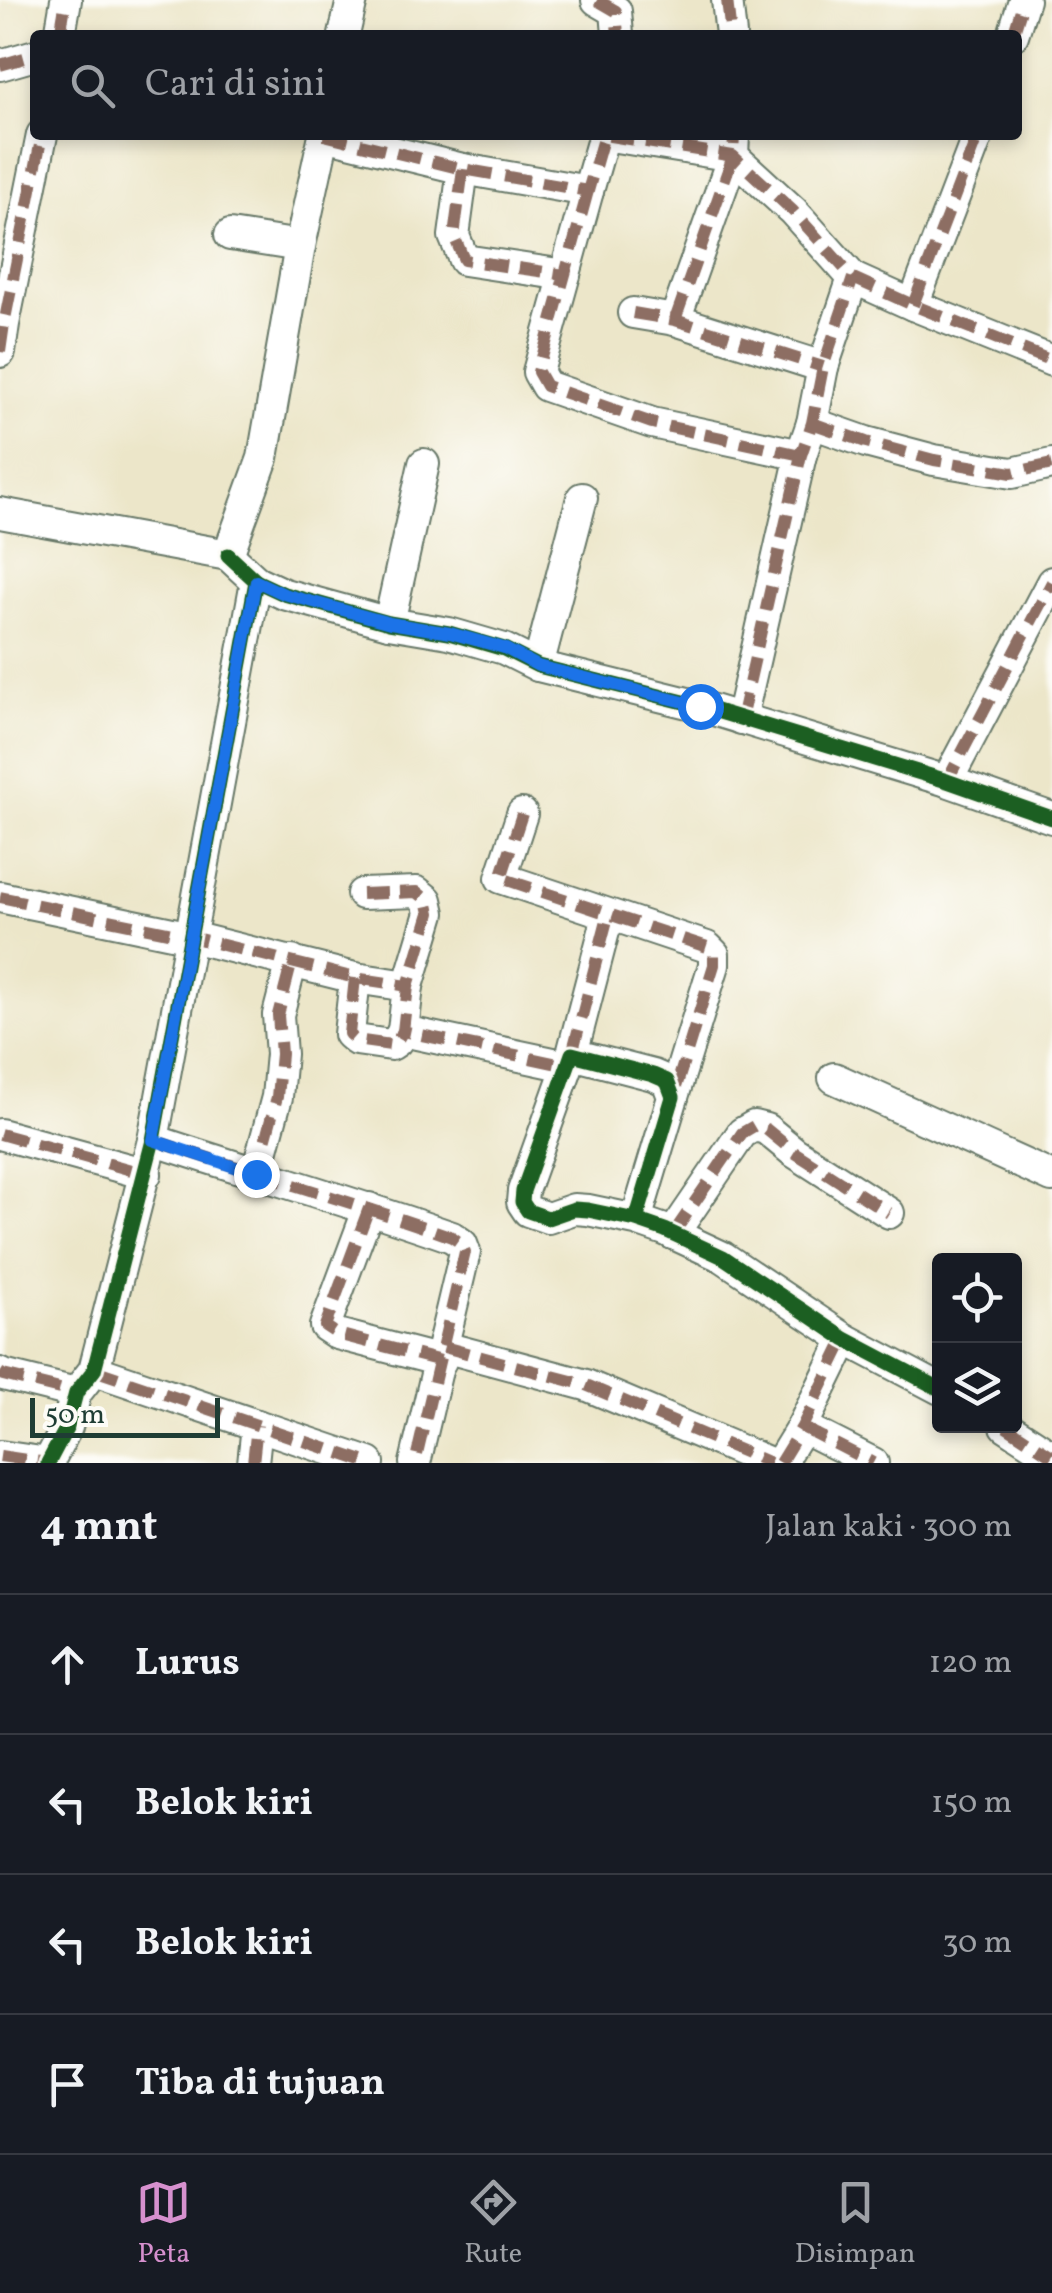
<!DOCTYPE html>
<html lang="id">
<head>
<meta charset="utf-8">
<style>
  body { margin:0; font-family:Vollkorn,serif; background:#20242c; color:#f1f3f6 }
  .controls { position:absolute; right:30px; bottom:30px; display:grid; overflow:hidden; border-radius:10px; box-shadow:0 5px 15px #0003 }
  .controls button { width:90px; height:90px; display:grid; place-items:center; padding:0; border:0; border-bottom:2px solid #363941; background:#171b24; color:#f1f3f6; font:50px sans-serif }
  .scale { position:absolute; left:30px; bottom:25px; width:190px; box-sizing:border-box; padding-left:10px; border:5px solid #1f3d34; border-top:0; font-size:28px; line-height:35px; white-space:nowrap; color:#1f3d34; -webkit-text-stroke:8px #fdfcf7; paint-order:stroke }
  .stop { position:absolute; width:30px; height:30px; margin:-22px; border:8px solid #1a73e8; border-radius:50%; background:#fff }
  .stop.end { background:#1a73e8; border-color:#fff; box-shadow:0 2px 10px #0008 }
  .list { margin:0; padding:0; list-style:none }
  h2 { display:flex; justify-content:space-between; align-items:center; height:130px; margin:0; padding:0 40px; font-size:42px }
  h2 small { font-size:32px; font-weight:400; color:#9ea1a6 }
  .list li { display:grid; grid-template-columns:65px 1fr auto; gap:30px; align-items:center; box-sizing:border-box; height:140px; padding:0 40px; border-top:2px solid #363941 }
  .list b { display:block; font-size:38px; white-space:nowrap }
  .list em { font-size:32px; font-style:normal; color:#9ea1a6 }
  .icon { flex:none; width:55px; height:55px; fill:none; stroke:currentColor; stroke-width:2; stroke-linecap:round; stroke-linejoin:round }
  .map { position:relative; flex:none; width:1052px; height:1463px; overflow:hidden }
  .search { position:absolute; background:#171b24; box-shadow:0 5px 15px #0003; left:30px; right:30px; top:30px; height:110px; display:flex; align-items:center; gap:25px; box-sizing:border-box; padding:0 35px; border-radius:10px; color:#9ea1a6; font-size:38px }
  .sheet { height:690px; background:#171b24 }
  nav { display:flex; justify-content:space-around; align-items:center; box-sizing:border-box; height:140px; border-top:2px solid #363941; background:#171b24; font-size:28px; color:#9ea1a6 }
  nav a { display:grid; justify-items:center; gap:5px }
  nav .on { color:#d690ce }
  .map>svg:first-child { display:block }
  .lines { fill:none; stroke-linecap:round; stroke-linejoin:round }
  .minor-casing { stroke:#677868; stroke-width:34 }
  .minor { stroke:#fff; stroke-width:30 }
  .quiet { stroke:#8d6e63; stroke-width:12; stroke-dasharray:25 12; stroke-linecap:butt }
  .cycleway-casing { stroke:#fdfcf7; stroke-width:21 }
  .cycleway { stroke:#1b5e20; stroke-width:15 }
  .route { stroke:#1a73e8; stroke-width:12 }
</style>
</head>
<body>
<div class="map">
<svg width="1052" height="1463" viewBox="0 0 1052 1463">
  <rect width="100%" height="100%" fill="#fdfcf7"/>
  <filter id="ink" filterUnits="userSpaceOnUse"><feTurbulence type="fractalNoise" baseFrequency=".01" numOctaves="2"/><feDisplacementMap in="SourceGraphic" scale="20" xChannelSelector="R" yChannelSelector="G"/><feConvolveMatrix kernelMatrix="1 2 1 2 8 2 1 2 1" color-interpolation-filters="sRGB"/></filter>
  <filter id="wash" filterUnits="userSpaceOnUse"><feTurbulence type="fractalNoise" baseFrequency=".0048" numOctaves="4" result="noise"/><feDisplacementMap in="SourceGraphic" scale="40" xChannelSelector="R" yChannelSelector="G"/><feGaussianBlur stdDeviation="2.25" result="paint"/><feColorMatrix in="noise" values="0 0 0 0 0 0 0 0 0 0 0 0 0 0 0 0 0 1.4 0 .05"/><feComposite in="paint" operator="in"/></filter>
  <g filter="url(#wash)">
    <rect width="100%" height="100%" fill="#ece6c9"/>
  </g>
  <g filter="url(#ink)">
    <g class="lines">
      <!-- minor casing -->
      <g class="minor-casing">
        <g id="minor">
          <polyline points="597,0 616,11 618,35"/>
          <polyline points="727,0 731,35"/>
          <polyline points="60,35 66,0"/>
          <polyline points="344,35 352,0"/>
          <polyline points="1013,35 1024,0"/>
          <polyline points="0,65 35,55"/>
          <polyline points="324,135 463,169 588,191 604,135 733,156 793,211 853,278 913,305 1052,361"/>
          <polyline points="463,169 454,236 464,260 565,275"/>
          <polyline points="588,191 538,372 546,386 652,423 801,455"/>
          <polyline points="230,235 300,246"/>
          <polyline points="913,305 978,135"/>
          <polyline points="633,313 675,320 823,367"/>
          <polyline points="675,320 733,156 734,135"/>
          <polyline points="0,352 4,324 42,135"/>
          <polyline points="812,423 866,442 934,460 1012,473 1052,464"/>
          <polyline points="0,513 228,555 263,458 300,246 324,135"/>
          <polyline points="228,555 256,581 284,594 389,623 449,633 504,649 538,666 700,706 947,781 1052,818"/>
          <polyline points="389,623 424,464"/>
          <polyline points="538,666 582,498"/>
          <polyline points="741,719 801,455 812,423 823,367 853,278"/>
          <polyline points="947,781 1052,582"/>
          <polyline points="522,814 501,878 707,947 714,954 714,965 673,1097"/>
          <polyline points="362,894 417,892 427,900 430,913 408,986 403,1031 567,1066"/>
          <polyline points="0,897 191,937 355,978 408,986"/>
          <polyline points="355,978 349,1034 356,1040 391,1045 397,1041 403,1031"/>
          <polyline points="572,1054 608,916"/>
          <polyline points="834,1078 1052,1177"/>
          <polyline points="0,1134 146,1174"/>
          <path d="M153,1140C252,1173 353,1202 452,1237L462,1244L465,1252L415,1463"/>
          <polyline points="256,1175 277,1097 281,1054 278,1015 292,961"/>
          <polyline points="369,1208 325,1326 337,1334 441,1361"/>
          <polyline points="636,1220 673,1097 667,1081 653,1075 572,1054 523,1191 522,1202 528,1211 548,1218 574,1209 588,1210 636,1220 665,1230 723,1257 845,1339 940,1389"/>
          <polyline points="673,1234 742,1133 754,1126 766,1129 794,1152 889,1213"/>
          <polyline points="444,1347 586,1385 770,1463"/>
          <polyline points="94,1370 369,1463"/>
          <polyline points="0,1373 3,1375 76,1393"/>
          <polyline points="1006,1426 1052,1456"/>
          <polyline points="802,1427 873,1463"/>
          <polyline points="0,1456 48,1463"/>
          <polyline points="48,1463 67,1427 76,1393 94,1370 153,1140 256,581"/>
          <polyline points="253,1463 257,1425"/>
          <polyline points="780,1463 802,1427 845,1339"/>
        </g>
      </g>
      <!-- minor -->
      <use href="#minor" class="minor"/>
      <!-- quiet -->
      <g class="quiet">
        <polyline points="597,0 616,11 618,35"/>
        <polyline points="727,0 731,35"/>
        <polyline points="60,35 66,0"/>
        <polyline points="1013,35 1024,0"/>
        <polyline points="0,65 35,55"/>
        <polyline points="324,135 463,169 588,191 604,135 733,156 793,211 853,278 913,305 1052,361"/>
        <polyline points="463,169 454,236 464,260 565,275"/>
        <polyline points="588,191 538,372 546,386 652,423 801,455"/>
        <polyline points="913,305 978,135"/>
        <polyline points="633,313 675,320 823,367"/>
        <polyline points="675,320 733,156 734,135"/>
        <polyline points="0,352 4,324 42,135"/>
        <polyline points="812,423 866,442 934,460 1012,473 1052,464"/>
        <polyline points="741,719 801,455 812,423 823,367 853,278"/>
        <polyline points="953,783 947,781 1052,582"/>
        <polyline points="522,814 501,878 707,947 714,954 714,965 673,1097"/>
        <polyline points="362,894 417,892 427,900 430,913 408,986 403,1031 567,1066"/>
        <polyline points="0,897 191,937 355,978 408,986"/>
        <polyline points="355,978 349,1034 356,1040 391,1045 397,1041 403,1031"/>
        <polyline points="572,1054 608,916"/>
        <polyline points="0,1134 146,1174"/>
        <path d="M153,1140C252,1173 353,1202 452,1237L462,1244L465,1252L415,1463"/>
        <polyline points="256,1175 277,1097 281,1054 278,1015 292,961"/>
        <polyline points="369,1208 325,1326 337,1334 441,1361"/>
        <polyline points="673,1234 742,1133 754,1126 766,1129 794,1152 889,1213"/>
        <polyline points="444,1347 586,1385 770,1463"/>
        <polyline points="94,1370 369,1463"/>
        <polyline points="0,1373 3,1375 76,1393"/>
        <polyline points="1006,1426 1052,1456"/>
        <polyline points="802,1427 873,1463"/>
        <polyline points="0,1456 48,1463"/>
        <polyline points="253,1463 257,1425"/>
        <polyline points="780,1463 802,1427 845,1339"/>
      </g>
      <!-- cycleway casing -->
      <g class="cycleway-casing">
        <g id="cycleway">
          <polyline points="228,555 256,581 284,594 389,623 449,633 504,649 538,666 700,706 947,781 1052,818"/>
          <polyline points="636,1220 673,1097 667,1081 653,1075 572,1054 523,1191 522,1202 528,1211 548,1218 574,1209 588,1210 636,1220 665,1230 723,1257 845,1339 940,1389"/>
          <polyline points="48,1463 67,1427 76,1393 94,1370 153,1140 256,581"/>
        </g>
      </g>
      <!-- cycleway -->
      <use href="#cycleway" class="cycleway"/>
    </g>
  </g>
  <g class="lines" filter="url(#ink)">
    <!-- route -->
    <polyline class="route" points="256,1174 153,1140 256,581 284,594 390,623 450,633 504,648 538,666 700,706"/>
  </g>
</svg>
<div class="controls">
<button><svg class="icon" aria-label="locate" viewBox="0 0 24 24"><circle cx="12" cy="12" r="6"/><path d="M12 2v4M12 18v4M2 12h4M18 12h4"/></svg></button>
<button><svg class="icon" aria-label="layers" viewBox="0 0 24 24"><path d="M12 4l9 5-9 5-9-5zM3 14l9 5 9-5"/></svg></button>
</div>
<div class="scale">50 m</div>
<div class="stop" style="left:700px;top:706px"></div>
<div class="stop end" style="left:256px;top:1174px"></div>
<div class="search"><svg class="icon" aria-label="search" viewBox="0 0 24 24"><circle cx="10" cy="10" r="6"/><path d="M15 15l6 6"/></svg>Cari di sini</div>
</div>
<section class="sheet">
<h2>4 mnt<small>Jalan kaki · 300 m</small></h2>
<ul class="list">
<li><svg class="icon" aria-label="ahead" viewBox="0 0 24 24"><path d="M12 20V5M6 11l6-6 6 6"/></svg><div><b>Lurus</b></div><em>120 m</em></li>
<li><svg class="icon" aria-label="left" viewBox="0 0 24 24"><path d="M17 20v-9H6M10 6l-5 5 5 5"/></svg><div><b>Belok kiri</b></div><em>150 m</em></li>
<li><svg class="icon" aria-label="left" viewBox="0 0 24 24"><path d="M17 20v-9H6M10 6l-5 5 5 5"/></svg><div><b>Belok kiri</b></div><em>30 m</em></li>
<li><svg class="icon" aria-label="arrive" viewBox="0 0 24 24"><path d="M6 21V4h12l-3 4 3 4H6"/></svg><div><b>Tiba di tujuan</b></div></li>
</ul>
</section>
<nav>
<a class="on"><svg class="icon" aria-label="map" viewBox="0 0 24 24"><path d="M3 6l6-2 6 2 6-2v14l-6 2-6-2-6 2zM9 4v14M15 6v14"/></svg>Peta</a>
<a><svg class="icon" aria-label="directions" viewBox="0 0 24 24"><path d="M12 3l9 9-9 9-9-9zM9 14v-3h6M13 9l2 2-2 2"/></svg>Rute</a>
<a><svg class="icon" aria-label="saved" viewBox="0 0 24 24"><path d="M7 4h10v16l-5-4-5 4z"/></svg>Disimpan</a>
</nav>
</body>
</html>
